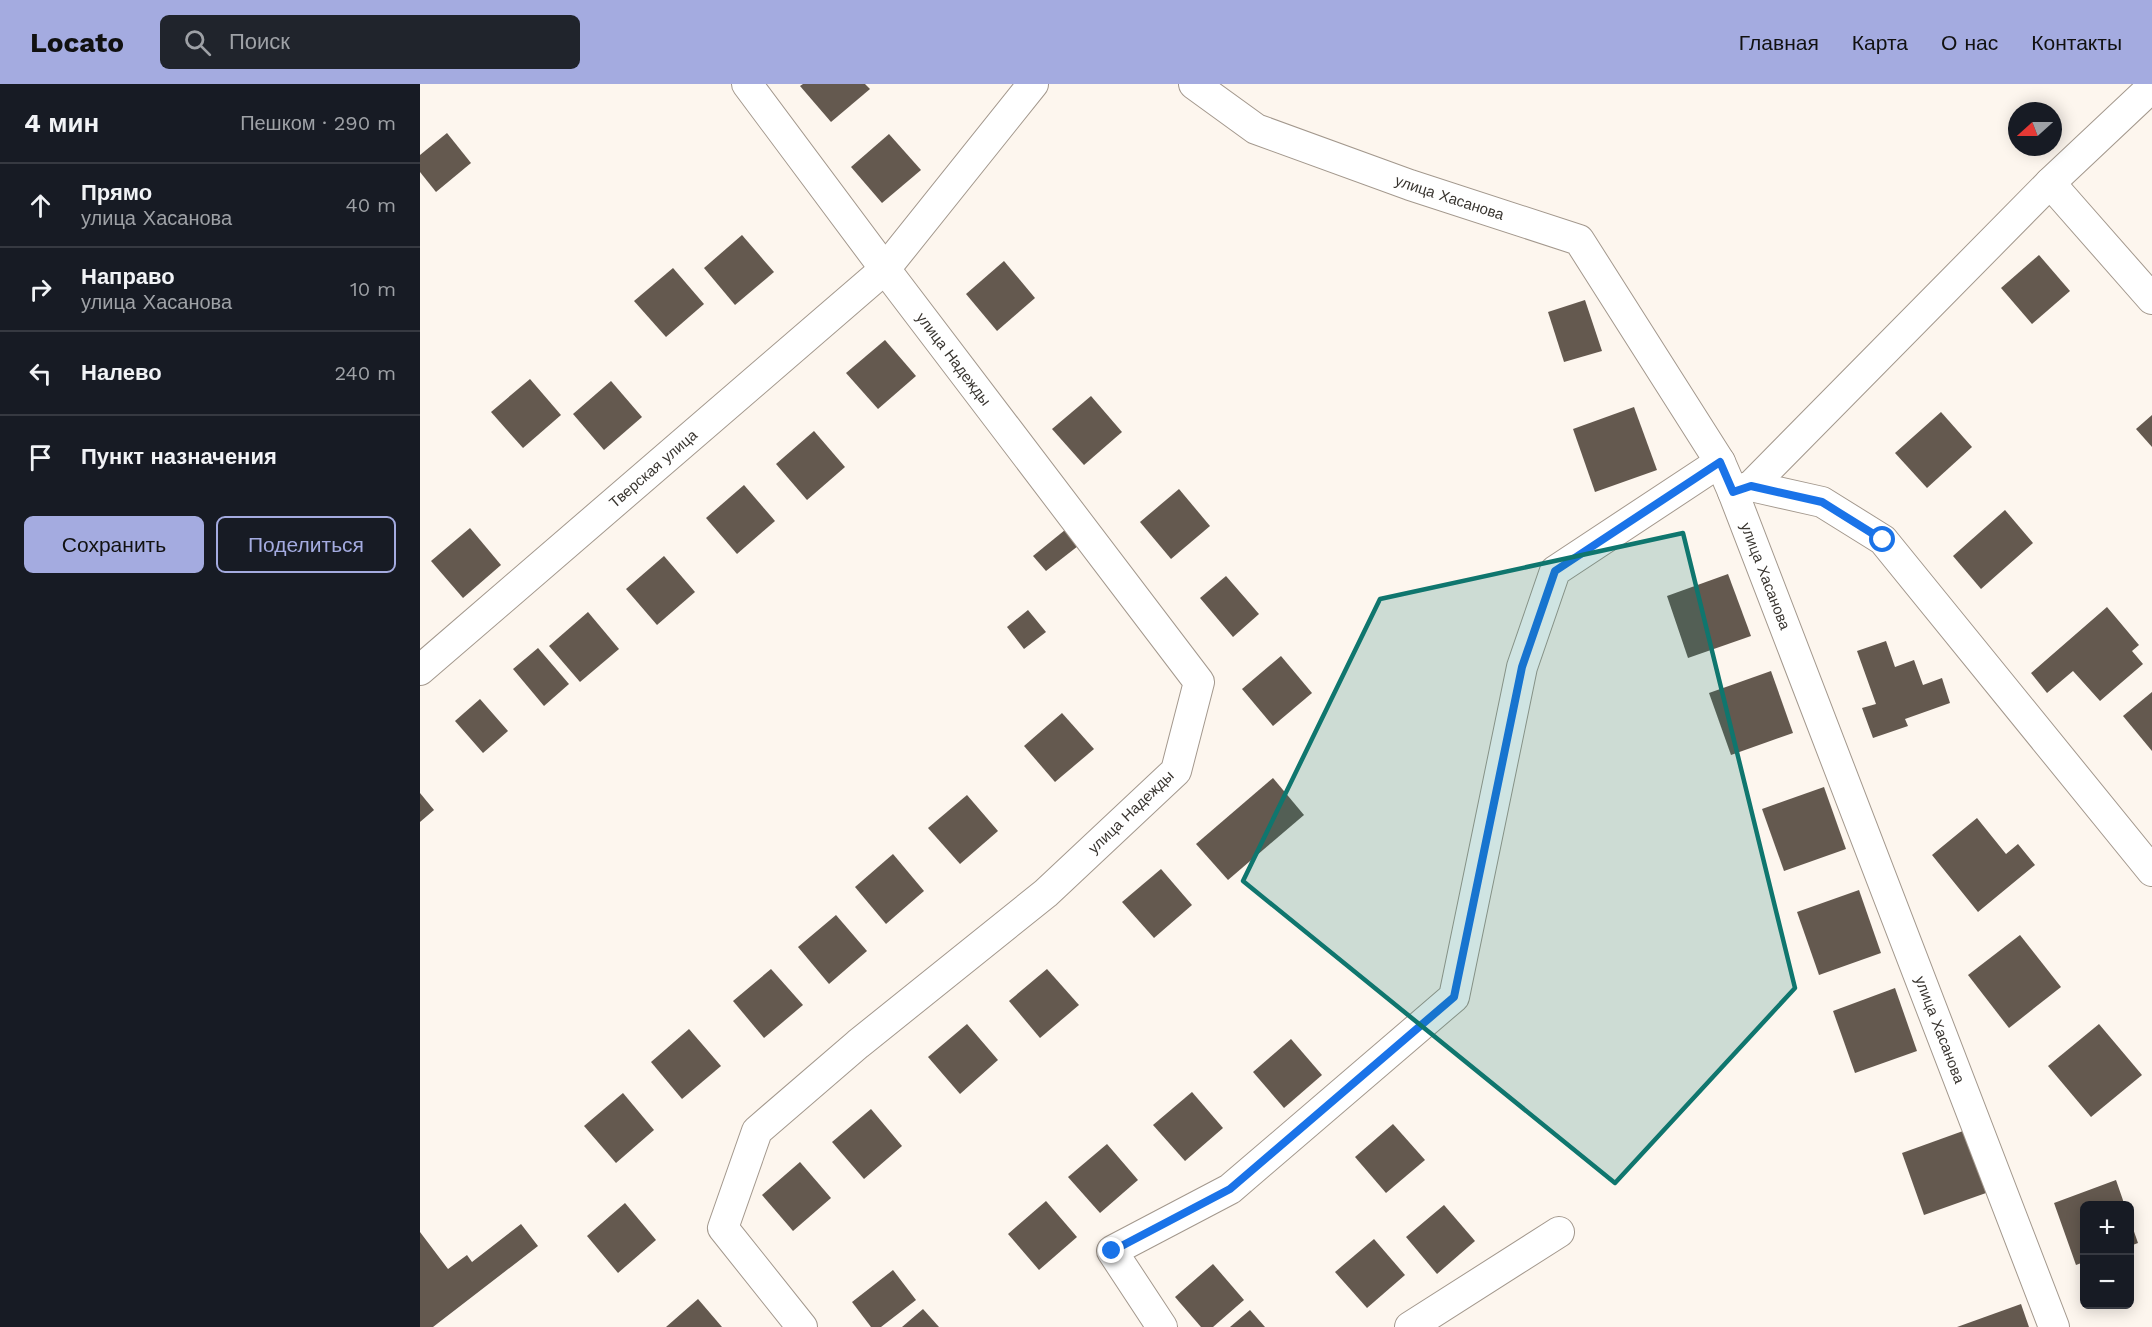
<!DOCTYPE html>
<html lang="ru">
<head>
<meta charset="utf-8">
<style>
  body { margin:0; font-family:"Work Sans",sans-serif; background:#20242c; color:#f1f3f6 }
  .controls { position:absolute; right:18px; bottom:18px; display:grid; overflow:hidden; border-radius:9px; box-shadow:0 3px 15px #0003 }
  .controls button { width:54px; height:54px; display:grid; place-items:center; padding:0; border:0; border-bottom:2px solid #363941; background:#171b24; color:#f1f3f6; font:30px sans-serif }
  .compass { position:absolute; left:1588px; top:18px; width:54px; height:54px; border-radius:50%; background:#171b24; box-shadow:0 3px 15px #0003; rotate:249deg }
  .stop { position:absolute; width:18px; height:18px; margin:-14px; border:4px solid #1a73e8; border-radius:50%; background:#fff }
  .stop.end { background:#1a73e8; border-color:#fff; box-shadow:0 2px 6px #0008 }
  .list { margin:0; padding:0; list-style:none }
  h2 { display:flex; justify-content:space-between; align-items:center; height:78px; margin:0; padding:0 24px; font-size:26px }
  h2 small { font-size:20px; font-weight:400; color:#9ea1a6 }
  .list li { display:grid; grid-template-columns:39px 1fr auto; gap:18px; align-items:center; box-sizing:border-box; height:84px; padding:0 24px; border-top:2px solid #363941 }
  .list b { display:block; font-size:22px; white-space:nowrap }
  .list p { margin:0; font-size:20px; white-space:nowrap; color:#9ea1a6 }
  .list em { font-size:20px; font-style:normal; color:#9ea1a6 }
  .actions { display:flex; gap:12px; padding:18px 24px }
  .actions a { flex:1; padding:14px 0; border:2px solid #a4abe0; border-radius:9px; text-align:center; font-size:21px; color:#a4abe0 }
  .actions .main { background:#a4abe0; color:#111 }
  .icon { flex:none; width:33px; height:33px; fill:none; stroke:currentColor; stroke-width:2; stroke-linecap:round; stroke-linejoin:round }
  .map { position:relative; flex:none; width:1732px; height:1243px; overflow:hidden }
  header { display:flex; align-items:center; gap:36px; box-sizing:border-box; height:84px; padding:0 30px; background:#a4abe0; color:#111 }
  header strong { font-size:28px }
  nav { display:flex; gap:33px; margin-inline-start:auto; font-size:21px }
  .search { width:420px; height:54px; background:#20242c; display:flex; align-items:center; gap:15px; box-sizing:border-box; padding:0 21px; border-radius:9px; color:#9ea1a6; font-size:22px }
  main { display:flex }
  aside { flex:1; background:#171b24 }
  .map>svg:first-child { display:block }
  .building { fill:#64594f }
  .lines { fill:none; stroke-linecap:round; stroke-linejoin:round }
  .street-casing { stroke:#a3988d; stroke-width:32 }
  .street { stroke:#fff; stroke-width:30 }
  .route { stroke:#1a73e8; stroke-width:8 }
  .marked { fill:#0f766e; fill-opacity:0.2; stroke:#0f766e; stroke-width:4.5; stroke-linejoin:round }
  .labels { text-anchor:middle; dominant-baseline:central; stroke-width:6; stroke-linejoin:round; paint-order:stroke }
  .street-label { font-size:15px; fill:#393530; stroke:#fff }
</style>
</head>
<body>
<header>
<strong>Locato</strong>
<div class="search"><svg class="icon" aria-label="search" viewBox="0 0 24 24"><circle cx="10" cy="10" r="6"/><path d="M15 15l6 6"/></svg>Поиск</div>
<nav><a>Главная</a><a>Карта</a><a>О нас</a><a>Контакты</a></nav>
</header>
<main>
<aside>
<h2>4 мин<small>Пешком · 290 m</small></h2>
<ul class="list">
<li><svg class="icon" aria-label="ahead" viewBox="0 0 24 24"><path d="M12 20V5M6 11l6-6 6 6"/></svg><div><b>Прямо</b><p>улица Хасанова</p></div><em>40 m</em></li>
<li><svg class="icon" aria-label="right" viewBox="0 0 24 24"><path d="M7 20v-9h11M14 6l5 5-5 5"/></svg><div><b>Направо</b><p>улица Хасанова</p></div><em>10 m</em></li>
<li><svg class="icon" aria-label="left" viewBox="0 0 24 24"><path d="M17 20v-9H6M10 6l-5 5 5 5"/></svg><div><b>Налево</b></div><em>240 m</em></li>
<li><svg class="icon" aria-label="arrive" viewBox="0 0 24 24"><path d="M6 21V4h12l-3 4 3 4H6"/></svg><div><b>Пункт назначения</b></div></li>
</ul>
<div class="actions"><a class="main">Сохранить</a><a>Поделиться</a></div>
</aside>
<div class="map">
<svg width="1732" height="1243" viewBox="0 0 1732 1243">
  <rect width="100%" height="100%" fill="#fdf6ee"/>
  <!-- building -->
  <g class="building">
    <polygon points="383,0 445,0 450,5 411,38 380,2"/>
    <polygon points="27,49 51,79 16,108 0,88 0,71"/>
    <polygon points="469,50 501,86 462,119 431,83"/>
    <polygon points="322,151 354,188 315,221 284,184"/>
    <polygon points="1619,171 1650,207 1612,240 1581,204"/>
    <polygon points="584,177 615,214 577,247 546,210"/>
    <polygon points="253,184 284,220 246,253 214,217"/>
    <polygon points="1165,216 1182,267 1144,278 1128,228"/>
    <polygon points="465,256 496,292 458,325 426,289"/>
    <polygon points="110,295 141,331 103,364 71,328"/>
    <polygon points="191,297 222,333 184,366 153,330"/>
    <polygon points="671,312 702,348 664,381 632,345"/>
    <polygon points="1214,323 1237,386 1175,408 1153,345"/>
    <polygon points="1521,328 1552,363 1507,404 1475,369"/>
    <polygon points="1732,331 1732,363 1716,345"/>
    <polygon points="394,347 425,383 387,416 356,380"/>
    <polygon points="324,401 355,437 317,470 286,434"/>
    <polygon points="759,405 790,442 751,475 720,438"/>
    <polygon points="1585,426 1613,459 1561,505 1533,472"/>
    <polygon points="50,444 81,481 43,514 11,477"/>
    <polygon points="645,446 658,462 626,487 613,472"/>
    <polygon points="244,472 275,508 237,541 206,505"/>
    <polygon points="1308,490 1331,552 1268,574 1247,512"/>
    <polygon points="806,492 839,530 813,553 780,514"/>
    <polygon points="1687,523 1719,561 1712,567 1723,580 1680,617 1653,587 1627,609 1611,589"/>
    <polygon points="608,526 626,548 604,565 587,543"/>
    <polygon points="168,528 199,565 160,598 129,562"/>
    <polygon points="1466,557 1475,583 1494,576 1503,601 1522,594 1530,619 1485,635 1488,642 1453,654 1442,624 1456,620 1437,567"/>
    <polygon points="118,564 149,600 124,622 93,585"/>
    <polygon points="861,572 892,609 853,642 822,605"/>
    <polygon points="1351,587 1373,649 1311,671 1289,609"/>
    <polygon points="1732,608 1732,667 1703,632"/>
    <polygon points="60,615 88,647 63,669 35,637"/>
    <polygon points="642,629 674,665 635,698 604,662"/>
    <polygon points="853,694 884,731 808,796 776,760"/>
    <polygon points="1404,703 1426,765 1364,787 1342,725"/>
    <polygon points="0,709 14,726 0,738"/>
    <polygon points="547,711 578,747 540,780 508,744"/>
    <polygon points="1557,734 1586,770 1598,760 1615,781 1558,828 1512,771"/>
    <polygon points="473,770 504,807 466,840 435,803"/>
    <polygon points="741,785 772,821 734,854 702,818"/>
    <polygon points="1439,806 1461,869 1399,891 1377,828"/>
    <polygon points="416,831 447,867 409,900 378,863"/>
    <polygon points="1600,851 1641,903 1589,944 1548,891"/>
    <polygon points="351,885 383,921 344,954 313,917"/>
    <polygon points="627,885 659,921 620,954 589,917"/>
    <polygon points="1475,904 1497,967 1435,989 1413,927"/>
    <polygon points="547,940 578,976 540,1010 508,973"/>
    <polygon points="1679,940 1722,991 1671,1033 1628,982"/>
    <polygon points="269,945 301,982 262,1015 231,978"/>
    <polygon points="871,955 902,991 864,1024 833,988"/>
    <polygon points="772,1008 803,1044 765,1077 733,1041"/>
    <polygon points="203,1009 234,1046 196,1079 164,1042"/>
    <polygon points="451,1025 482,1062 444,1095 412,1058"/>
    <polygon points="973,1040 1005,1076 966,1109 935,1073"/>
    <polygon points="1543,1047 1566,1109 1504,1131 1482,1069"/>
    <polygon points="687,1060 718,1096 680,1129 648,1093"/>
    <polygon points="380,1078 411,1114 373,1147 342,1111"/>
    <polygon points="1696,1096 1705,1122 1664,1122 1664,1178 1656,1181 1634,1119"/>
    <polygon points="626,1117 657,1153 619,1186 588,1150"/>
    <polygon points="205,1119 236,1156 198,1189 167,1152"/>
    <polygon points="1024,1121 1055,1157 1017,1190 986,1153"/>
    <polygon points="1710,1136 1718,1159 1710,1162"/>
    <polygon points="101,1140 118,1162 13,1243 0,1243 0,1148 28,1185 47,1171 52,1178"/>
    <polygon points="954,1155 985,1191 947,1224 915,1188"/>
    <polygon points="793,1180 824,1216 793,1243 781,1243 755,1213"/>
    <polygon points="473,1186 496,1216 461,1243 451,1243 432,1218"/>
    <polygon points="278,1215 302,1243 246,1243"/>
    <polygon points="1601,1220 1609,1243 1537,1243"/>
    <polygon points="503,1225 519,1243 482,1243"/>
    <polygon points="830,1226 845,1243 810,1243"/>
  </g>
  <g class="lines">
    <!-- street casing -->
    <g class="street-casing">
      <g id="street">
        <path id="s1" d="M327,0L465,185L779,598L756,687L626,809L438,960L337,1047L303,1144L382,1243"/>
        <path id="s2" d="M774,0L836,45L990,101L1159,156L1300,378L1313,408L1634,1243"/>
        <polyline points="1630,99 1732,215"/>
        <polyline points="1331,402 1402,418 1463,456 1732,787"/>
        <polyline points="1313,408 1331,402 1630,99 1732,3"/>
        <path id="s3" d="M0,586L465,185L613,0"/>
        <polyline points="742,1243 692,1167 810,1105 1034,913 1102,583 1135,487 1300,378"/>
        <polyline points="990,1243 1139,1148"/>
      </g>
    </g>
    <!-- street -->
    <use href="#street" class="street"/>
  </g>
  <g class="lines">
    <!-- route -->
    <polyline class="route" points="692,1167 810,1105 1034,913 1102,583 1135,487 1300,378 1313,408 1331,402 1402,418 1463,456"/>
  </g>
  <!-- marked area -->
  <path class="marked" d="M1263,449L1375,904L1195,1099L823,797L960,515Z"/>
  <g class="labels">
    <!-- street labels -->
    <g class="street-label">
      <text stroke="none"><textPath href="#s2" startOffset="282">улица Хасанова</textPath></text>
      <text stroke="none"><textPath href="#s1" startOffset="344">улица Надежды</textPath></text>
      <text stroke="none"><textPath href="#s3" startOffset="308">Тверская улица</textPath></text>
      <text stroke="none"><textPath href="#s2" startOffset="804">улица Хасанова</textPath></text>
      <text transform="translate(711 728) rotate(-44)">улица Надежды</text>
      <text stroke="none"><textPath href="#s2" startOffset="1290">улица Хасанова</textPath></text>
    </g>
  </g>
</svg>
<div class="controls">
<button>+</button>
<button>−</button>
</div>
<svg class="compass" viewBox="-18 -18 36 36"><path d="M0-13l5 13h-10z" fill="#e53935"/><path d="M0 13l5-13h-10z" fill="#9ea1a6"/></svg>
<div class="stop" style="left:1463px;top:456px"></div>
<div class="stop end" style="left:692px;top:1167px"></div>
</div>
</main>
</body>
</html>
